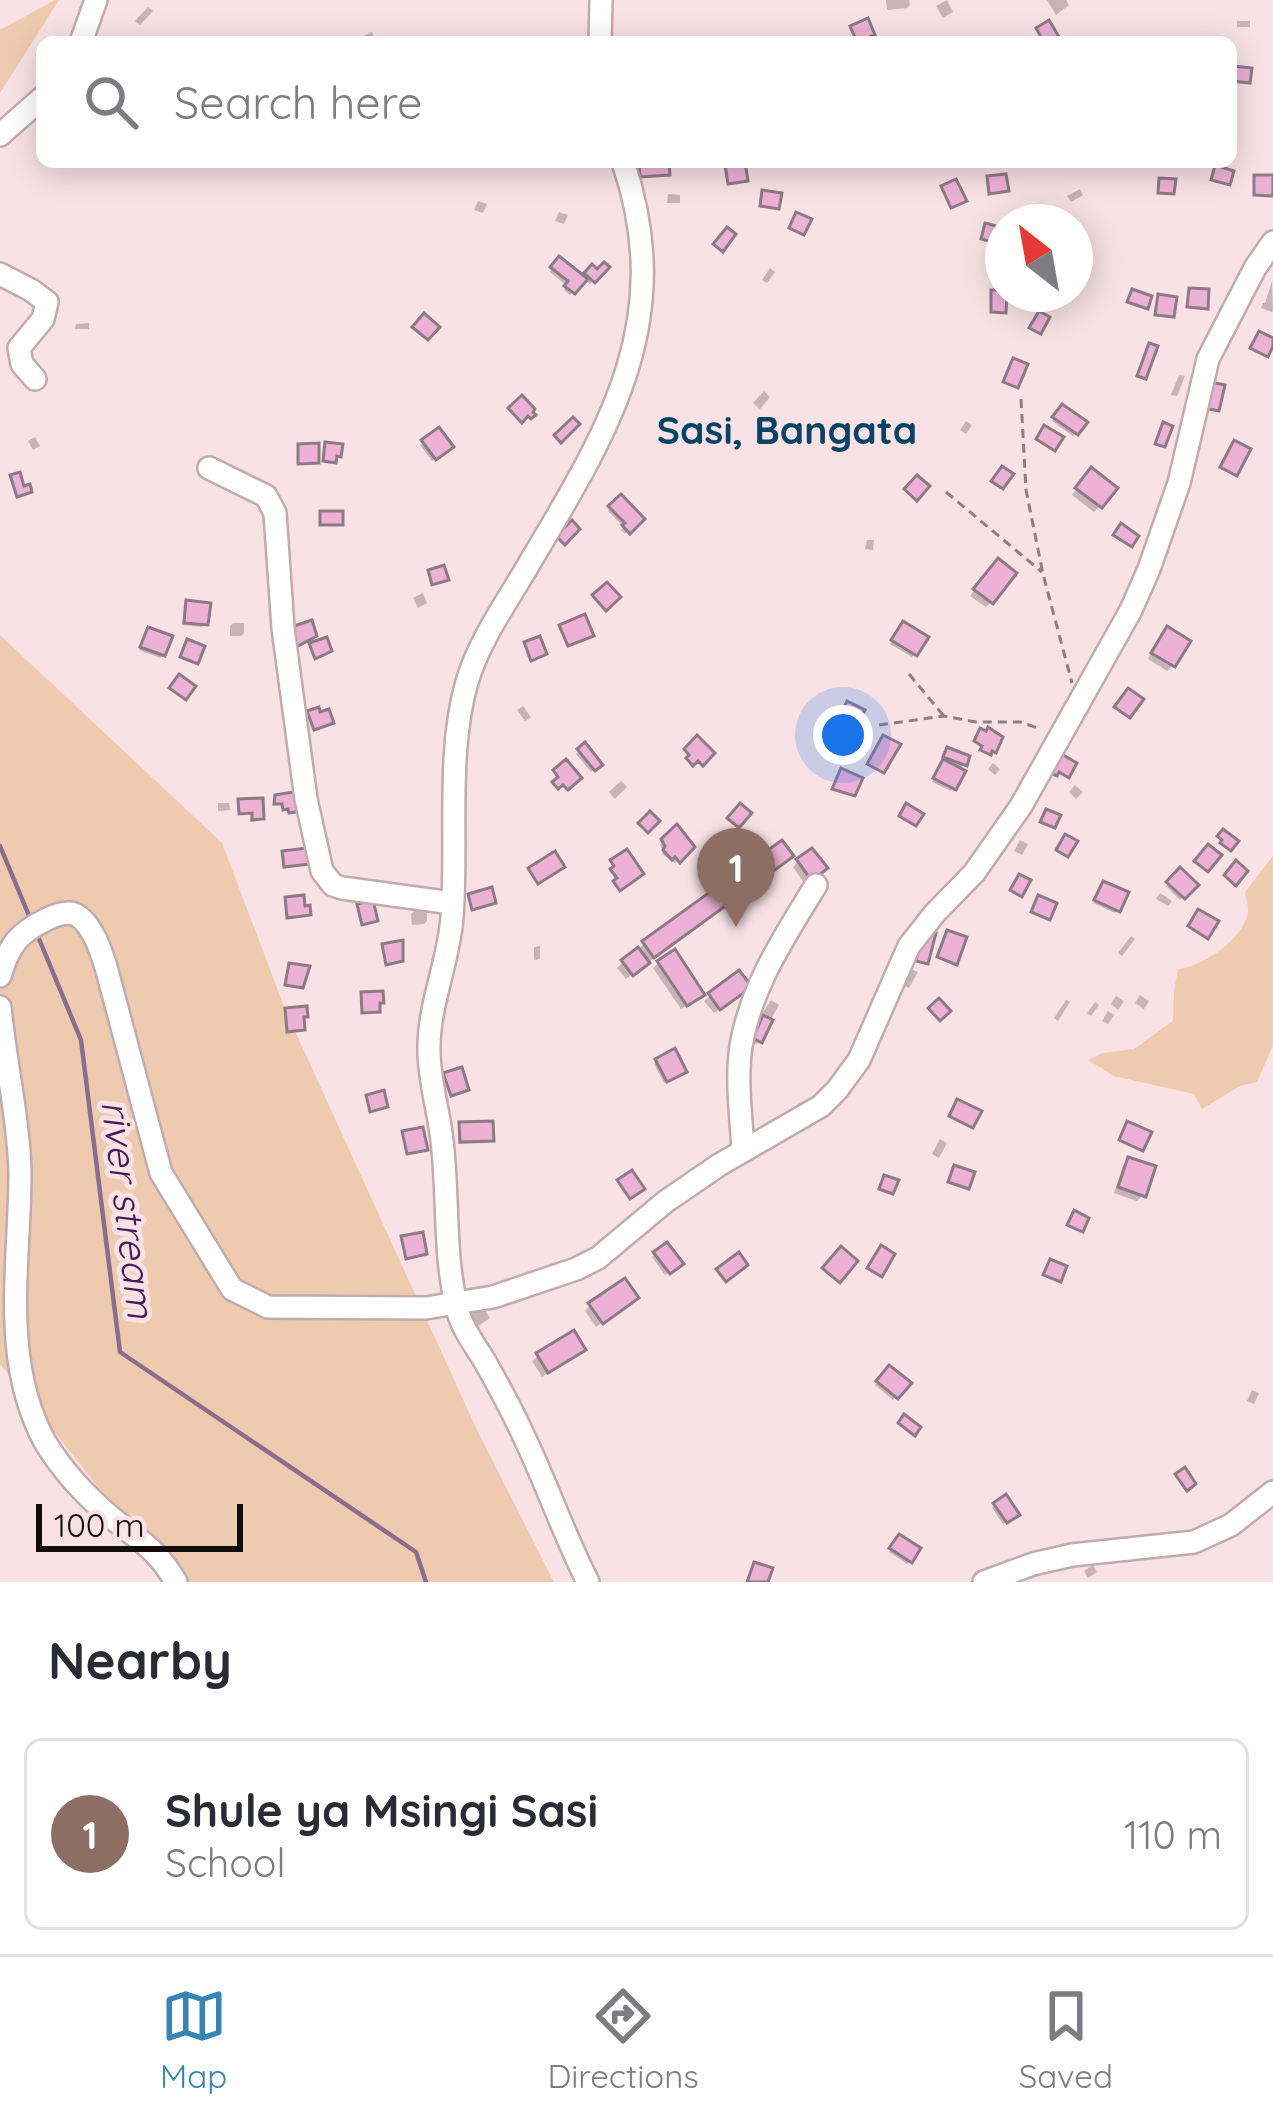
<!DOCTYPE html>
<html lang="en">
<head>
<meta charset="utf-8">
<style>
  body { margin:0; font-family:Quicksand,sans-serif; background:#f7f7f7; color:#2b2b33 }
  .compass { position:absolute; left:985px; top:204px; width:108px; height:108px; border-radius:50%; background:#fff; box-shadow:0 6px 30px #0003; rotate:329deg }
  .scale { position:absolute; left:36px; bottom:30px; width:207px; box-sizing:border-box; padding-left:12px; border:6px solid #140d0e; border-top:0; font-size:33px; line-height:42px; white-space:nowrap; color:#140d0e; -webkit-text-stroke:9px #f8e2e5; paint-order:stroke }
  .you { position:absolute; left:843px; top:735px; width:42px; height:42px; margin:-30px; border:9px solid #fff; border-radius:50%; background:#1a73e8; box-shadow:0 0 0 18px #1a73e833 }
  .badge { display:grid; place-items:center; width:78px; height:78px; border-radius:50%; background:#3586b7; color:#fff; font-size:39px; font-weight:700 }
  .pin { position:absolute; translate:-50% -99px; filter:drop-shadow(0 3px 6px #0008) }
  .pin::after { content:''; position:absolute; top:63px; width:42px; height:36px; background:inherit; clip-path:polygon(0 0,100% 0,50% 100%) }
  .list { margin:0; padding:0; list-style:none }
  h2 { display:flex; justify-content:space-between; align-items:center; height:156px; margin:0; padding:0 48px; font-size:51px }
  h2 small { font-size:39px; font-weight:400; color:#7c7c81 }
  .list li { display:grid; grid-template-columns:78px 1fr auto; gap:36px; align-items:center; box-sizing:border-box; height:192px; margin:0 24px 24px; padding:0 24px; border:3px solid #e1e1e2; border-radius:18px }
  .list b { display:block; font-size:45px; white-space:nowrap }
  .list p { margin:0; font-size:39px; white-space:nowrap; color:#7c7c81 }
  .list em { font-size:39px; font-style:normal; color:#7c7c81 }
  .icon { flex:none; width:66px; height:66px; fill:none; stroke:currentColor; stroke-width:2; stroke-linecap:round; stroke-linejoin:round }
  .map { position:relative; flex:none; width:1273px; height:1582px; overflow:hidden }
  .search { position:absolute; background:#fff; box-shadow:0 6px 30px #0003; left:36px; right:36px; top:36px; height:132px; display:flex; align-items:center; gap:30px; box-sizing:border-box; padding:0 42px; border-radius:18px; color:#7c7c81; font-size:45px }
  .sheet { height:372px; background:#fff }
  nav { display:flex; justify-content:space-around; align-items:center; box-sizing:border-box; height:168px; border-top:3px solid #e1e1e2; background:#fff; font-size:33px; color:#7c7c81 }
  nav a { display:grid; justify-items:center; gap:6px }
  nav .on { color:#3586b7 }
  .map>svg:first-child { display:block }
  .green { fill:#eecaae }
  .shadow { fill:#0003 }
  .lines { fill:none; stroke-linecap:round; stroke-linejoin:round }
  .stream { stroke:#8a6e92; stroke-width:4.5 }
  .building { fill:#eeb1d6; stroke:#8c7b85; stroke-width:3 }
  .minor-casing { stroke:#c0abae; stroke-width:26 }
  .path { stroke:#8e7f81; stroke-width:3; stroke-dasharray:9 6; stroke-linecap:butt }
  .minor { stroke:#fff; stroke-width:21 }
  .labels { text-anchor:middle; dominant-baseline:central; stroke-width:10; stroke-linejoin:round; paint-order:stroke }
  .neighbourhood-label { font-size:39px; font-weight:bold; fill:#054465; stroke:#f8e2e5 }
  .water-label { font-size:39px; font-style:italic; fill:#481957; stroke:#f8e2e5 }
</style>
</head>
<body>
<div class="map">
<svg width="1273" height="1582" viewBox="0 0 1273 1582">
  <rect width="100%" height="100%" fill="#f8e2e5"/>
  <!-- green -->
  <g class="green">
    <polygon points="55,0 59,0 0,93 0,30"/>
    <polygon points="0,635 222,843 285,1009 477,1430 554,1582 174,1582 0,1364"/>
    <path d="M1273,856V1045L1257,1082L1240,1086L1202,1109L1194,1094L1114,1076L1088,1060L1102,1053L1134,1049L1173,1021L1174,991L1178,969C1203,967 1243,939 1248,913C1249,906 1246,899 1245,892Z"/>
  </g>
  <!-- shadow -->
  <g class="shadow">
    <polygon points="886,0 909,0 910,5 907,8 887,10"/>
    <polygon points="947,0 953,12 943,18 936,6"/>
    <polygon points="1047,0 1066,0 1069,5 1056,15"/>
    <polygon points="148,7 153,11 140,25 135,21"/>
    <rect x="1237" y="21" width="13" height="6"/>
    <polygon points="372,32 375,42 362,42 361,37"/>
    <polygon points="1080,189 1083,195 1071,202 1067,196"/>
    <polygon points="668,194 680,195 680,203 667,203"/>
    <polygon points="478,201 487,204 483,213 474,210"/>
    <polygon points="559,212 568,215 564,224 555,221"/>
    <polygon points="559,260 582,279 592,269 597,274 605,268 590,284 584,279 570,295 564,290 567,286 550,272"/>
    <polygon points="770,268 775,272 767,283 762,280"/>
    <polygon points="1272,281 1273,310 1272,312 1261,308 1263,303 1265,303"/>
    <polygon points="89,323 89,329 75,329 76,324"/>
    <polygon points="1179,375 1185,376 1177,396 1171,395"/>
    <polygon points="764,391 770,397 760,409 753,403"/>
    <polygon points="1062,408 1083,423 1073,436 1052,421"/>
    <polygon points="966,421 972,425 966,434 960,430"/>
    <polygon points="438,431 450,447 432,461 420,445"/>
    <polygon points="35,437 40,446 33,450 28,441"/>
    <polygon points="1086,477 1100,506 1094,512 1072,495"/>
    <polygon points="621,498 641,519 625,534 621,530 624,527 608,511"/>
    <polygon points="867,540 874,540 873,550 865,549"/>
    <polygon points="992,567 991,602 986,607 970,596"/>
    <polygon points="423,593 427,603 418,608 413,598"/>
    <polygon points="187,604 205,624 202,627 182,625 184,607"/>
    <polygon points="233,623 244,623 244,633 241,636 230,636 230,626"/>
    <polygon points="900,628 915,654 912,657 890,644"/>
    <polygon points="146,633 163,655 160,658 139,650"/>
    <polygon points="1162,635 1173,665 1167,671 1148,659"/>
    <polygon points="523,706 531,717 525,721 517,710"/>
    <polygon points="844,708 855,724 849,731 851,732 848,736 836,730 841,722 838,721"/>
    <polygon points="585,746 599,764 591,772 576,754"/>
    <polygon points="945,754 964,764 957,770 951,791 932,782 945,761 942,760"/>
    <polygon points="993,763 1000,769 995,775 988,769"/>
    <polygon points="621,781 627,787 615,799 609,792"/>
    <polygon points="1075,785 1083,792 1076,799 1069,792"/>
    <polygon points="218,803 229,803 230,810 218,811"/>
    <polygon points="677,828 692,847 675,863 662,854 663,851 660,845"/>
    <polygon points="1020,840 1028,844 1022,855 1014,851"/>
    <polygon points="785,861 626,979 617,968 644,944"/>
    <polygon points="798,862 819,873 805,884 793,867"/>
    <polygon points="1180,871 1195,885 1180,900 1166,886"/>
    <polygon points="1101,887 1118,910 1115,913 1093,903"/>
    <polygon points="1160,893 1172,901 1168,906 1156,899"/>
    <polygon points="427,910 427,921 424,924 412,925 411,914 414,911"/>
    <polygon points="1131,936 1135,939 1122,956 1118,953"/>
    <polygon points="540,946 540,959 534,960 534,947"/>
    <polygon points="659,963 695,1000 681,1009 653,968"/>
    <polygon points="908,968 918,972 909,988 899,983"/>
    <polygon points="738,974 743,992 714,1013 704,1001"/>
    <polygon points="1140,995 1149,1001 1144,1009 1135,1003"/>
    <polygon points="1116,996 1124,1001 1118,1010 1111,1004"/>
    <polygon points="771,1000 779,1005 757,1044 752,1042 766,1016 762,1014"/>
    <polygon points="1066,1000 1070,1002 1058,1021 1054,1018"/>
    <polygon points="1095,1002 1099,1005 1091,1016 1087,1013"/>
    <polygon points="1108,1011 1114,1015 1108,1024 1102,1021"/>
    <polygon points="657,1061 680,1074 664,1083 654,1064"/>
    <polygon points="461,1125 491,1140 488,1143 458,1144 458,1128"/>
    <polygon points="940,1139 947,1143 939,1158 932,1154"/>
    <polygon points="1129,1161 1143,1195 1137,1201 1114,1193 1123,1166"/>
    <polygon points="667,1246 680,1264 665,1275 652,1257"/>
    <polygon points="630,1303 596,1327 585,1311 590,1306"/>
    <polygon points="483,1307 490,1318 477,1327 470,1315"/>
    <polygon points="577,1355 542,1377 532,1361 538,1356"/>
    <polygon points="890,1369 907,1384 893,1400 875,1385"/>
    <polygon points="1252,1390 1259,1393 1254,1404 1247,1401"/>
    <polygon points="995,1505 1013,1517 1003,1524 992,1508"/>
    <polygon points="896,1540 910,1561 907,1564 889,1552"/>
    <polygon points="1093,1565 1097,1572 1088,1578 1084,1571"/>
  </g>
  <g class="lines">
    <!-- stream -->
    <g class="stream">
      <polyline points="0,846 30,918"/>
      <polyline points="37,934 81,1040 120,1352 416,1552 426,1582"/>
    </g>
  </g>
  <!-- building -->
  <g class="building">
    <polygon points="868,18 875,35 857,42 850,26"/>
    <polygon points="1049,20 1059,37 1044,42 1036,28"/>
    <polygon points="1233,66 1252,68 1250,83 1231,81"/>
    <polygon points="669,162 670,175 640,177 639,165"/>
    <polygon points="745,162 748,181 728,184 725,165"/>
    <polygon points="1215,165 1234,171 1230,185 1211,180"/>
    <polygon points="1006,174 1009,191 989,194 987,176"/>
    <polygon points="1254,175 1273,175 1273,196 1254,195"/>
    <polygon points="1159,178 1176,179 1174,194 1158,193"/>
    <polygon points="956,179 967,201 951,208 941,186"/>
    <polygon points="762,190 782,193 779,209 760,206"/>
    <polygon points="796,212 812,219 804,235 789,228"/>
    <polygon points="985,223 1003,228 1003,245 981,239"/>
    <polygon points="727,227 736,234 723,252 713,244"/>
    <polygon points="559,256 588,279 575,294 564,286 568,281 550,267"/>
    <polygon points="604,262 610,267 595,283 584,273 592,264 597,269"/>
    <polygon points="1189,288 1209,289 1208,309 1187,307"/>
    <polygon points="1132,289 1152,296 1148,309 1127,302"/>
    <polygon points="991,290 1003,290 1003,294 1007,294 1006,313 991,312"/>
    <polygon points="1158,294 1177,297 1174,317 1155,315"/>
    <polygon points="1039,311 1050,317 1041,334 1029,328"/>
    <polygon points="424,313 440,327 428,340 412,327"/>
    <polygon points="1259,331 1273,338 1273,346 1268,357 1250,348"/>
    <polygon points="1149,343 1158,346 1146,379 1137,376"/>
    <polygon points="1013,358 1028,364 1018,388 1003,382"/>
    <polygon points="1210,382 1225,385 1219,411 1204,408"/>
    <polygon points="522,395 535,409 533,412 536,415 531,419 528,416 522,423 508,408"/>
    <polygon points="1062,404 1088,422 1078,435 1052,417"/>
    <polygon points="573,417 580,424 561,443 554,435"/>
    <polygon points="1163,422 1173,426 1165,447 1155,444"/>
    <polygon points="1044,425 1064,437 1055,451 1036,439"/>
    <polygon points="439,427 454,447 436,460 421,440"/>
    <polygon points="1234,440 1251,449 1237,476 1220,467"/>
    <polygon points="325,442 343,444 341,457 337,456 336,463 323,461"/>
    <polygon points="319,443 319,463 298,464 298,444"/>
    <polygon points="1002,466 1014,474 1003,489 991,481"/>
    <polygon points="1091,467 1118,488 1102,508 1075,488"/>
    <polygon points="20,472 24,486 30,484 32,492 17,497 10,475"/>
    <polygon points="917,475 930,486 917,501 904,489"/>
    <polygon points="621,494 645,519 630,534 622,525 625,523 608,506"/>
    <rect x="320" y="511" width="23" height="14"/>
    <polygon points="572,520 580,529 565,545 556,536"/>
    <polygon points="1121,523 1139,536 1132,547 1113,535"/>
    <polygon points="998,558 1017,573 993,604 973,589"/>
    <polygon points="444,565 449,580 432,585 428,570"/>
    <polygon points="607,582 621,597 606,611 592,595"/>
    <polygon points="186,600 211,603 208,625 184,623"/>
    <polygon points="585,614 594,636 568,646 559,625"/>
    <polygon points="312,620 317,636 292,649 285,629"/>
    <polygon points="903,621 929,637 917,656 891,640"/>
    <polygon points="1167,626 1191,641 1175,667 1151,653"/>
    <polygon points="148,627 173,636 165,656 140,647"/>
    <polygon points="540,636 547,654 531,661 524,642"/>
    <polygon points="327,637 332,651 315,659 309,643"/>
    <polygon points="187,639 205,646 198,664 180,657"/>
    <polygon points="179,674 196,686 186,700 169,688"/>
    <polygon points="1128,688 1144,699 1130,718 1114,707"/>
    <polygon points="847,701 865,710 857,726 839,717"/>
    <polygon points="319,707 320,712 329,709 334,723 314,730 307,711"/>
    <polygon points="988,727 1003,737 996,753 992,751 991,755 980,750 982,746 974,741 980,728 986,731"/>
    <polygon points="697,735 715,753 703,766 698,761 693,766 686,758 689,755 684,749"/>
    <polygon points="883,735 901,744 884,773 867,764"/>
    <polygon points="585,742 603,765 595,771 577,749"/>
    <polygon points="947,747 970,756 967,766 943,757"/>
    <polygon points="1058,752 1077,763 1069,778 1059,772 1057,776 1047,771"/>
    <polygon points="566,759 582,778 568,790 563,785 558,789 552,782 558,777 553,770"/>
    <polygon points="943,759 966,771 956,790 933,778"/>
    <polygon points="841,768 863,778 855,796 832,789"/>
    <polygon points="299,791 302,811 289,813 288,809 283,810 282,804 274,804 275,795"/>
    <polygon points="263,798 264,819 252,820 252,813 239,814 238,799"/>
    <polygon points="740,803 752,813 739,828 727,818"/>
    <polygon points="906,803 924,814 916,826 899,816"/>
    <polygon points="1046,809 1061,815 1055,828 1040,822"/>
    <polygon points="650,811 660,821 648,833 638,823"/>
    <polygon points="677,824 695,847 680,863 675,857 672,860 663,850 665,846 661,839"/>
    <polygon points="1223,829 1239,841 1231,851 1220,843 1222,840 1217,836"/>
    <polygon points="1065,834 1078,841 1068,857 1056,850"/>
    <polygon points="782,840 794,856 654,958 642,941"/>
    <polygon points="1208,844 1222,855 1208,872 1194,861"/>
    <polygon points="308,848 310,864 284,867 282,851"/>
    <polygon points="812,848 828,868 812,881 796,859"/>
    <polygon points="627,849 644,874 620,891 613,881 617,878 610,869 614,866 610,860"/>
    <polygon points="555,851 565,867 538,884 528,868"/>
    <polygon points="1236,860 1248,871 1236,886 1224,875"/>
    <polygon points="1180,867 1199,885 1185,899 1166,882"/>
    <polygon points="1019,874 1031,880 1022,897 1010,890"/>
    <polygon points="1103,881 1129,892 1120,912 1094,900"/>
    <polygon points="492,887 496,903 472,910 468,894"/>
    <polygon points="304,895 305,906 310,905 311,915 287,918 285,897"/>
    <polygon points="1038,895 1057,903 1050,920 1031,912"/>
    <polygon points="373,900 378,921 362,925 357,904"/>
    <polygon points="1198,909 1219,921 1208,939 1188,926"/>
    <polygon points="947,930 967,937 957,965 937,957"/>
    <polygon points="926,931 936,933 928,964 916,961 921,938"/>
    <polygon points="403,940 403,961 386,965 382,944"/>
    <polygon points="638,947 650,963 633,976 621,960"/>
    <polygon points="675,949 705,995 687,1006 657,961"/>
    <polygon points="289,963 310,966 303,988 285,985"/>
    <polygon points="739,970 752,987 720,1010 708,993"/>
    <polygon points="383,991 384,1003 380,1003 380,1012 362,1013 361,992"/>
    <polygon points="939,998 951,1011 940,1021 928,1008"/>
    <polygon points="307,1006 308,1017 304,1017 305,1030 287,1032 285,1008"/>
    <polygon points="763,1015 773,1020 762,1043 753,1038"/>
    <polygon points="675,1048 687,1072 667,1082 655,1059"/>
    <polygon points="462,1067 469,1090 451,1096 443,1073"/>
    <polygon points="384,1090 388,1107 370,1112 366,1095"/>
    <polygon points="957,1099 982,1111 973,1128 949,1116"/>
    <polygon points="493,1121 494,1141 460,1142 459,1122"/>
    <polygon points="1127,1121 1152,1132 1143,1151 1119,1140"/>
    <polygon points="423,1127 428,1150 407,1154 402,1131"/>
    <polygon points="1128,1157 1156,1166 1146,1197 1118,1187"/>
    <polygon points="954,1165 975,1172 969,1189 948,1182"/>
    <polygon points="632,1170 645,1189 630,1199 617,1180"/>
    <polygon points="884,1175 899,1180 893,1194 879,1189"/>
    <polygon points="1074,1210 1089,1218 1083,1232 1067,1225"/>
    <polygon points="423,1232 427,1254 406,1259 401,1236"/>
    <polygon points="667,1242 684,1264 670,1274 653,1252"/>
    <polygon points="881,1245 895,1254 882,1277 867,1268"/>
    <polygon points="841,1246 858,1261 840,1283 822,1268"/>
    <polygon points="739,1252 748,1265 726,1282 716,1269"/>
    <polygon points="1050,1259 1067,1266 1061,1282 1043,1275"/>
    <polygon points="625,1278 639,1298 603,1324 588,1303"/>
    <polygon points="574,1330 586,1350 548,1373 536,1353"/>
    <polygon points="889,1365 912,1383 898,1399 876,1381"/>
    <polygon points="904,1414 921,1427 915,1436 898,1423"/>
    <polygon points="1185,1467 1196,1484 1187,1491 1175,1474"/>
    <polygon points="1006,1494 1020,1515 1007,1523 993,1503"/>
    <polygon points="899,1534 921,1548 912,1563 889,1548"/>
    <polygon points="754,1562 773,1568 768,1582 747,1582"/>
  </g>
  <g class="lines">
    <!-- minor casing -->
    <g class="minor-casing">
      <g id="minor">
        <polyline points="81,42 96,0"/>
        <polyline points="600,42 601,0"/>
        <polyline points="0,135 42,98"/>
        <polyline points="0,274 31,290 47,302 43,319 19,348 22,364 35,379"/>
        <polyline points="209,468 266,496 275,513 283,628 306,799 322,871 333,885 342,888 452,903"/>
        <path d="M0,976C4,963 8,951 17,940C27,929 63,905 78,916C93,926 101,951 106,967L161,1173L232,1289L268,1307L426,1308L493,1297L576,1269L598,1258L665,1202L719,1165L821,1106L837,1090L859,1060L909,946L935,913L974,873L1021,806L1131,610L1149,569L1179,483L1208,359L1255,268L1273,242"/>
        <path d="M0,1007C5,1060 19,1121 20,1172C20,1263 0,1359 45,1442C62,1470 87,1497 112,1518C140,1541 157,1549 176,1582"/>
        <path d="M743,1150C741,1116 736,1079 741,1046C751,986 785,936 816,885"/>
        <path d="M588,1582C562,1531 544,1476 518,1424C508,1403 496,1381 484,1360C475,1345 463,1330 458,1312C443,1255 449,1198 442,1141C439,1111 429,1081 429,1051C428,1005 449,962 452,917C458,842 446,753 467,682C479,641 505,605 526,569C606,434 678,324 623,162"/>
        <polyline points="984,1582 1033,1564 1072,1555 1194,1542 1231,1525 1273,1492"/>
      </g>
    </g>
    <!-- path -->
    <g class="path">
      <polyline points="1021,399 1026,490 1043,574 1072,683"/>
      <polyline points="946,492 1042,572"/>
      <polyline points="909,674 943,715"/>
      <polyline points="879,725 944,716 976,722 1020,722 1041,729"/>
    </g>
    <!-- minor -->
    <use href="#minor" class="minor"/>
  </g>
  <g class="labels">
    <!-- neighbourhood labels -->
    <g class="neighbourhood-label">
      <text x="787" y="429">Sasi, Bangata</text>
    </g>
    <!-- water labels -->
    <g class="water-label">
      <text transform="translate(129 1209) rotate(83)">river stream</text>
    </g>
  </g>
</svg>
<svg class="compass" viewBox="-18 -18 36 36"><path d="M0-13l5 13h-10z" fill="#e53935"/><path d="M0 13l5-13h-10z" fill="#7c7c81"/></svg>
<div class="scale">100 m</div>
<div class="you"></div>
<div class="pin badge" style="left:736px;top:927px;background:#8d6e63">1</div>
<div class="search"><svg class="icon" aria-label="search" viewBox="0 0 24 24"><circle cx="10" cy="10" r="6"/><path d="M15 15l6 6"/></svg>Search here</div>
</div>
<section class="sheet">
<h2>Nearby<small></small></h2>
<ul class="list">
<li><span class="badge" style="background:#8d6e63">1</span><div><b>Shule ya Msingi Sasi</b><p>School</p></div><em>110 m</em></li>
</ul>
</section>
<nav>
<a class="on"><svg class="icon" aria-label="map" viewBox="0 0 24 24"><path d="M3 6l6-2 6 2 6-2v14l-6 2-6-2-6 2zM9 4v14M15 6v14"/></svg>Map</a>
<a><svg class="icon" aria-label="directions" viewBox="0 0 24 24"><path d="M12 3l9 9-9 9-9-9zM9 14v-3h6M13 9l2 2-2 2"/></svg>Directions</a>
<a><svg class="icon" aria-label="saved" viewBox="0 0 24 24"><path d="M7 4h10v16l-5-4-5 4z"/></svg>Saved</a>
</nav>
</body>
</html>
